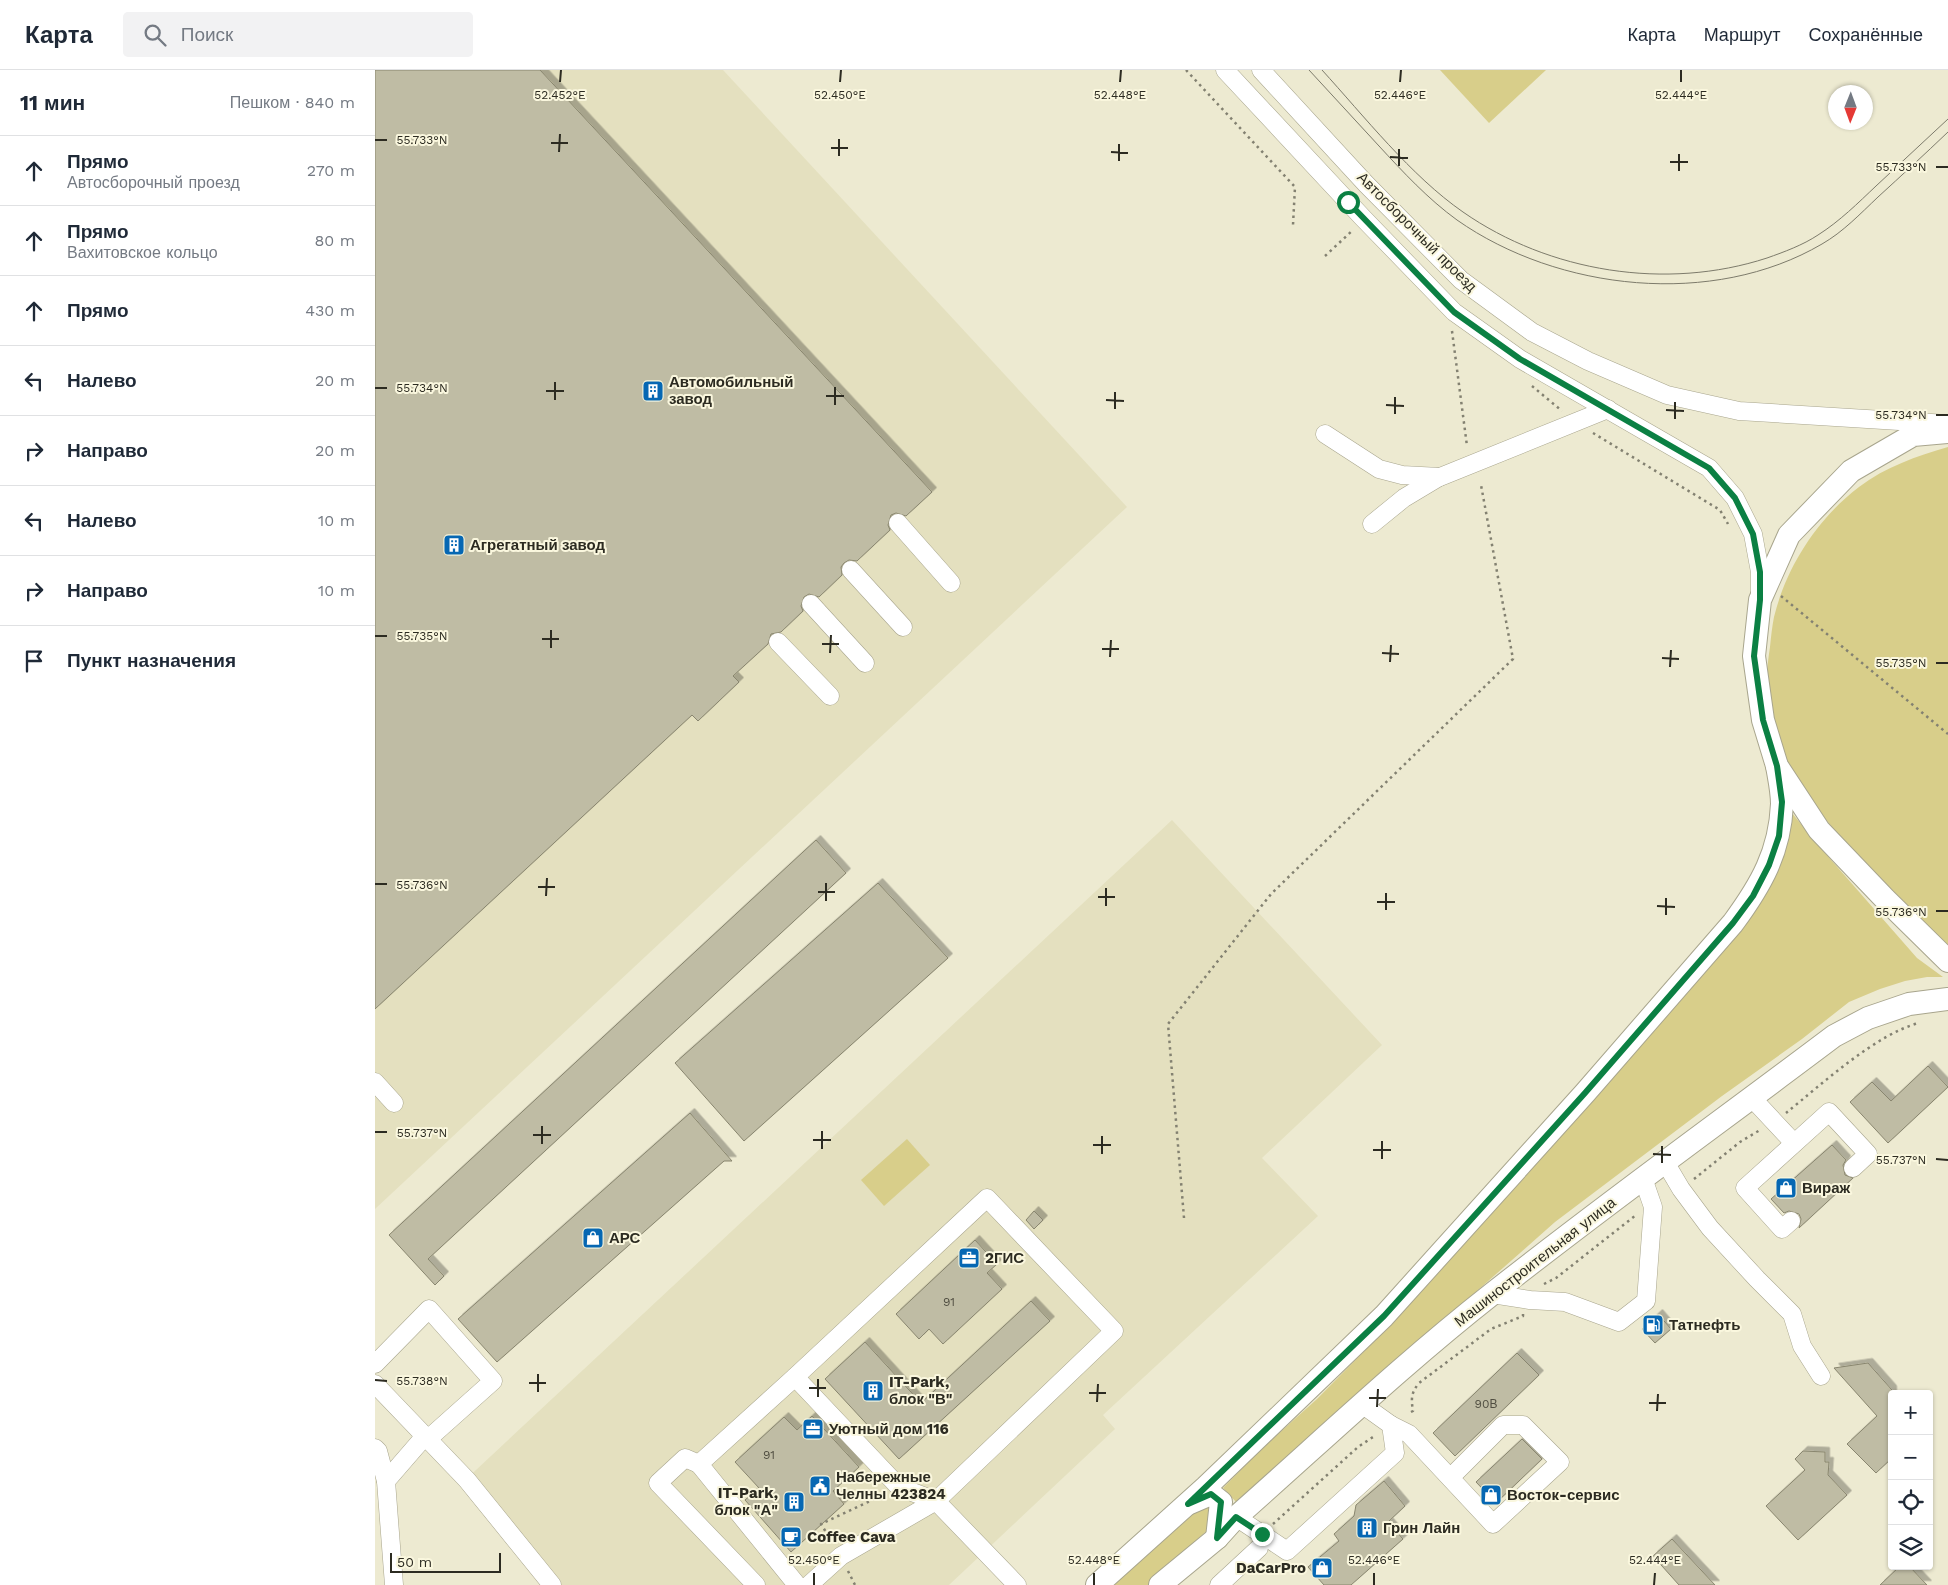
<!DOCTYPE html>
<html lang="ru">
<head>
<meta charset="utf-8">
<style>
  body { margin:0; font-family:"Work Sans",sans-serif; background:#f2f2f3; color:#1f2937 }
  .controls { position:absolute; right:15px; bottom:15px; display:grid; overflow:hidden; border-radius:5px; box-shadow:0 1px 4px #0004 }
  .controls button { width:45px; height:45px; display:grid; place-items:center; padding:0; border:0; border-bottom:1px solid #e0e1e3; background:#fff; color:#1f2937; font:25px sans-serif }
  .compass { position:absolute; left:1453px; top:15px; width:45px; height:45px; border-radius:50%; background:#fff; box-shadow:0 1px 4px #0004; rotate:181deg }
  .scale { position:absolute; left:15px; bottom:12px; width:111px; box-sizing:border-box; padding-left:5px; border:2px solid #2c2b21; border-top:0; font-size:14px; line-height:18px; white-space:nowrap; color:#2c2b21; -webkit-text-stroke:4px #faf7de; paint-order:stroke }
  .stop { position:absolute; width:15px; height:15px; margin:-11px; border:4px solid #0b8043; border-radius:50%; background:#fff }
  .stop.end { background:#0b8043; border-color:#fff; box-shadow:0 1px 5px #0008 }
  .list { margin:0; padding:0; list-style:none }
  h2 { display:flex; justify-content:space-between; align-items:center; height:65px; margin:0; padding:0 20px; font-size:21px }
  h2 small { font-size:16px; font-weight:400; color:#747a83 }
  .list li { display:grid; grid-template-columns:32px 1fr auto; gap:15px; align-items:center; box-sizing:border-box; height:70px; padding:0 20px; border-top:1px solid #e0e1e3 }
  .list b { display:block; font-size:19px; white-space:nowrap }
  .list p { margin:0; font-size:16px; white-space:nowrap; color:#747a83 }
  .list em { font-size:16px; font-style:normal; color:#747a83 }
  .icon { flex:none; width:28px; height:28px; fill:none; stroke:currentColor; stroke-width:2; stroke-linecap:round; stroke-linejoin:round }
  .map { position:relative; flex:none; width:1573px; height:1515px; overflow:hidden }
  header { display:flex; align-items:center; gap:30px; box-sizing:border-box; height:70px; padding:0 25px; background:#fff; border-bottom:1px solid #e0e1e3 }
  header strong { font-size:24px }
  nav { display:flex; gap:28px; margin-inline-start:auto; font-size:18px }
  .search { width:350px; height:45px; background:#f2f2f3; display:flex; align-items:center; gap:12px; box-sizing:border-box; padding:0 18px; border-radius:5px; color:#747a83; font-size:19px }
  main { display:flex }
  aside { flex:1; background:#fff }
  .map>svg:first-child { display:block }
  .built { fill:#e4e0bf }
  .green { fill:#d8ce8a }
  .building { fill:#bfbca4; stroke:#89866f; filter:url(#shadow) }
  .lines { fill:none; stroke-linecap:round; stroke-linejoin:round }
  .minor-casing { stroke:#a8a58d; stroke-width:19 }
  .major-casing { stroke:#a8a58d; stroke-width:24 }
  .path { stroke:#838171; stroke-width:2.5; stroke-dasharray:2.5 4; stroke-linecap:butt }
  .minor { stroke:#fff; stroke-width:18 }
  .major { stroke:#fff; stroke-width:22 }
  .tram { stroke:#7d7b6b; stroke-width:1 }
  .route { stroke:#0b8043; stroke-width:6 }
  .ticks { fill:none; stroke:#2c2b21; stroke-width:2 }
  .labels { text-anchor:middle; dominant-baseline:central; stroke-width:4; stroke-linejoin:round; paint-order:stroke }
  .number-label { font-size:12px; fill:#514f42 }
  .street-label { font-size:15px; fill:#2c2b21; stroke:#faf7de }
  .poi-label { font-size:15px; font-weight:bold; fill:#2c2b21; stroke:#faf7de; text-anchor:start }
  .ticks-label { font-size:12px; text-anchor:middle; fill:#2c2b21; stroke:#faf7de; stroke-width:4; stroke-linejoin:round; paint-order:stroke }
</style>
</head>
<body>
<header>
<strong>Карта</strong>
<div class="search"><svg class="icon" aria-label="search" viewBox="0 0 24 24"><circle cx="10" cy="10" r="6"/><path d="M15 15l6 6"/></svg>Поиск</div>
<nav><a>Карта</a><a>Маршрут</a><a>Сохранённые</a></nav>
</header>
<main>
<aside>
<h2>11 мин<small>Пешком · 840 m</small></h2>
<ul class="list">
<li><svg class="icon" aria-label="ahead" viewBox="0 0 24 24"><path d="M12 20V5M6 11l6-6 6 6"/></svg><div><b>Прямо</b><p>Автосборочный проезд</p></div><em>270 m</em></li>
<li><svg class="icon" aria-label="ahead" viewBox="0 0 24 24"><path d="M12 20V5M6 11l6-6 6 6"/></svg><div><b>Прямо</b><p>Вахитовское кольцо</p></div><em>80 m</em></li>
<li><svg class="icon" aria-label="ahead" viewBox="0 0 24 24"><path d="M12 20V5M6 11l6-6 6 6"/></svg><div><b>Прямо</b></div><em>430 m</em></li>
<li><svg class="icon" aria-label="left" viewBox="0 0 24 24"><path d="M17 20v-9H6M10 6l-5 5 5 5"/></svg><div><b>Налево</b></div><em>20 m</em></li>
<li><svg class="icon" aria-label="right" viewBox="0 0 24 24"><path d="M7 20v-9h11M14 6l5 5-5 5"/></svg><div><b>Направо</b></div><em>20 m</em></li>
<li><svg class="icon" aria-label="left" viewBox="0 0 24 24"><path d="M17 20v-9H6M10 6l-5 5 5 5"/></svg><div><b>Налево</b></div><em>10 m</em></li>
<li><svg class="icon" aria-label="right" viewBox="0 0 24 24"><path d="M7 20v-9h11M14 6l5 5-5 5"/></svg><div><b>Направо</b></div><em>10 m</em></li>
<li><svg class="icon" aria-label="arrive" viewBox="0 0 24 24"><path d="M6 21V4h12l-3 4 3 4H6"/></svg><div><b>Пункт назначения</b></div></li>
</ul>
</aside>
<div class="map">
<svg width="1573" height="1515" viewBox="0 0 1573 1515">
  <defs>
    <filter id="shadow"><feDropShadow dx="4.5" dy="-4.5" stdDeviation="0" flood-color="#0004"/></filter>
  </defs>
  <rect width="100%" height="100%" fill="#edead1"/>
  <!-- built -->
  <g class="built">
    <polygon points="0,0 348,0 752,437 0,1139"/>
    <polygon points="797,750 1007,975 887,1088 943,1146 728,1345 740,1359 574,1515 181,1515 86,1414"/>
  </g>
  <!-- green -->
  <g class="green">
    <polygon points="1065,0 1171,0 1114,53"/>
    <path d="M1573,377V881C1533,840 1493,801 1457,757C1447,745 1436,734 1428,722C1411,695 1395,650 1392,619C1391,606 1393,590 1395,577C1396,567 1397,557 1399,547C1411,497 1443,448 1484,417C1510,397 1542,386 1573,377Z"/>
    <polygon points="1417,743 1443,775 1542,888 1568,907 1552,907 1530,911 1505,919 1474,932 1427,969 1347,1026 1180,1152 862,1433 848,1418 883,1382 942,1329 1016,1254 1338,891"/>
    <polygon points="532,1069 555,1095 509,1136 486,1110"/>
    <polygon points="823,1436 834,1438 838,1446 837,1456 773,1515 739,1515"/>
  </g>
  <!-- building -->
  <g class="building">
    <polygon points="0,0 165,0 557,422 531,446 521,443 516,445 513,455 515,460 482,491 474,490 469,493 466,497 467,505 444,527 434,524 429,527 426,536 428,541 406,562 396,564 393,574 358,606 364,612 323,651 317,645 0,939"/>
    <polygon points="441,770 471,803 53,1189 69,1206 60,1215 14,1165"/>
    <polygon points="503,813 573,888 369,1071 300,993"/>
    <polygon points="1553,996 1573,1017 1513,1073 1475,1032 1497,1012 1516,1031"/>
    <polygon points="315,1043 357,1091 349,1091 122,1292 83,1249"/>
    <polygon points="1457,1075 1471,1090 1468,1095 1470,1105 1478,1108 1424,1158 1426,1149 1424,1144 1414,1141 1409,1143 1396,1129"/>
    <polygon points="659,1141 668,1150 659,1159 651,1150"/>
    <polygon points="600,1170 622,1194 612,1203 627,1219 568,1274 554,1259 544,1269 521,1244"/>
    <polygon points="656,1231 675,1251 524,1389 450,1309 490,1272 546,1333"/>
    <polygon points="1283,1244 1296,1259 1280,1273 1267,1259"/>
    <polygon points="1142,1283 1164,1305 1080,1386 1058,1363"/>
    <polygon points="1493,1293 1517,1320 1517,1388 1501,1403 1472,1374 1502,1346 1459,1298"/>
    <polygon points="437,1346 484,1397 458,1421 469,1434 416,1482 370,1430 384,1418 360,1392 409,1347 422,1360"/>
    <polygon points="1147,1369 1167,1389 1121,1433 1101,1412"/>
    <polygon points="1428,1381 1450,1382 1450,1392 1454,1392 1453,1405 1472,1425 1423,1470 1391,1436 1430,1400 1420,1389"/>
    <polygon points="1009,1411 1030,1436 1013,1452 1028,1469 976,1515 949,1515 933,1497 964,1471 959,1464 979,1446 981,1435"/>
    <polygon points="1297,1469 1340,1515 1304,1515 1278,1486"/>
    <polygon points="1525,1496 1534,1496 1552,1515 1505,1515"/>
  </g>
  <g class="lines">
    <!-- minor casing -->
    <g class="minor-casing">
      <g id="minor">
        <polyline points="850,0 988,148 1079,242 1145,289 1334,398 1360,428 1378,464 1385,502 1385,524"/>
        <polyline points="886,0 991,114 1086,210 1157,262 1213,291 1292,325 1364,341 1573,354"/>
        <polyline points="950,364 1004,399 1027,405 1065,407 1233,339"/>
        <polyline points="523,453 576,513"/>
        <polyline points="997,454 1029,428 1064,407"/>
        <polyline points="476,500 528,557"/>
        <polyline points="436,534 490,593"/>
        <polyline points="403,572 455,626"/>
        <polyline points="0,1012 19,1033"/>
        <polyline points="1377,1028 1419,1073"/>
        <polyline points="1290,1092 1306,1119 1335,1158 1382,1209 1417,1244 1427,1276 1446,1306"/>
        <polyline points="1416,1151 1407,1159 1370,1118 1454,1042 1493,1084 1478,1098"/>
        <polyline points="1117,1224 1155,1230 1190,1232 1244,1252 1271,1231 1278,1137 1268,1108"/>
        <polyline points="0,1294 54,1239 118,1311 53,1369"/>
        <polyline points="420,1307 524,1417 561,1431 642,1515"/>
        <polyline points="0,1314 92,1410 177,1515"/>
        <polyline points="1016,1355 1034,1364 1118,1454 1185,1392 1148,1355 1128,1355 1075,1408"/>
        <polyline points="0,1378 3,1381 11,1411"/>
        <polyline points="324,1394 310,1388 283,1413 381,1515"/>
        <polyline points="861,1447 912,1481 1020,1383 1016,1355 988,1335"/>
        <polyline points="19,1515 11,1411 50,1366"/>
        <polyline points="422,1515 324,1394 420,1307 612,1128 739,1261 561,1431 466,1486 434,1515"/>
        <polyline points="844,1515 884,1478"/>
      </g>
    </g>
    <!-- major casing -->
    <g class="major-casing">
      <g id="major">
        <polyline points="1573,362 1538,365 1476,401 1414,465 1385,530 1379,586 1388,650 1402,696 1444,760 1510,829 1573,891"/>
        <polyline points="815,1433 836,1424 846,1432 842,1468"/>
        <path d="M722,1515L831,1417L1009,1246L1210,1023L1358,853C1386,815 1405,782 1407,734C1407,721 1404,708 1402,696"/>
        <path d="M785,1515L842,1468L861,1447C946,1372 1028,1294 1117,1224C1229,1135 1345,1052 1459,966L1493,948L1534,934L1573,929"/>
      </g>
    </g>
    <!-- path -->
    <g class="path">
      <polyline points="811,0 920,117 918,155"/>
      <polyline points="950,186 978,160"/>
      <polyline points="1077,261 1092,376"/>
      <polyline points="1157,316 1187,341"/>
      <polyline points="1218,363 1345,440 1353,454"/>
      <polyline points="1406,526 1573,664"/>
      <path d="M1411,1043C1447,1014 1501,964 1544,953"/>
      <polyline points="1319,1109 1365,1072 1385,1060"/>
      <polyline points="809,1148 793,954 896,824 1138,589 1106,415"/>
      <polyline points="1169,1214 1181,1208 1261,1145"/>
      <path d="M1036,1342L1038,1341C1036,1329 1036,1323 1044,1313L1116,1259L1148,1246V1244"/>
      <polyline points="898,1454 983,1377 1001,1365"/>
      <polyline points="457,1472 446,1454 510,1424"/>
      <polyline points="473,1501 480,1515"/>
    </g>
    <!-- minor -->
    <use href="#minor" class="minor"/>
    <!-- major -->
    <use href="#major" class="major"/>
    <!-- tram -->
    <g class="tram">
      <path d="M934,0C957,25 981,51 1004,76C1028,102 1053,129 1082,150C1183,221 1338,238 1447,174C1468,162 1485,144 1503,127C1526,106 1550,84 1573,62"/>
      <path d="M947,0C989,46 1036,106 1088,142C1174,202 1291,221 1392,188C1409,182 1428,175 1443,165C1465,151 1483,133 1501,116C1525,94 1549,71 1573,49"/>
    </g>
  </g>
  <g class="lines">
    <!-- route -->
    <polyline class="route" points="887,1464 861,1447 842,1468 846,1432 836,1424 813,1434 1009,1246 1210,1023 1358,853 1378,826 1394,795 1404,766 1407,732 1402,696 1388,650 1379,586 1385,530 1385,502 1378,464 1360,428 1334,398 1145,289 1079,242 973,132"/>
  </g>
  <!-- ticks -->
  <path class="ticks" d="M185,12L186,0M465,12L466,0M745,12L746,0M1025,12L1026,0M1306,12V0M0,70H12M176,73H193M456,78H473M184,82L185,64M736,82L753,83M464,86V69M1015,87L1033,88M744,91V74M1295,92H1313M1024,96V79M1561,97H1573M1304,101V84M0,318H12M171,321H189M451,326H469M180,330V312M731,330L749,331M460,335V317M1011,335L1029,336M740,339V322M1291,340L1309,341M1020,344V327M1561,345H1573M1300,349V332M0,566H12M167,569H184M447,574H464M176,578V560M727,579H744M455,583L456,565M1007,583L1024,584M735,587L736,570M1287,588L1304,589M1015,592L1016,575M1561,593H1573M1295,597L1296,580M0,814H12M163,817H180M443,822H460M171,826L172,808M723,827H740M451,831V813M1002,832H1020M731,836V818M1282,836L1300,837M1011,840V823M1561,841H1573M1291,845V828M0,1062H12M158,1065H176M438,1070H456M167,1074V1056M718,1075H736M447,1079V1061M998,1080H1016M727,1084V1066M1278,1084L1296,1085M1007,1089V1071M1561,1089L1573,1090M1287,1093V1076M0,1310L12,1311M154,1313H171M434,1318H451M163,1322V1304M714,1323H731M443,1327V1309M994,1328H1011M722,1332L723,1314M1274,1333H1291M1002,1337L1003,1319M1282,1341L1283,1324M439,1515V1503M719,1515V1503M999,1515V1503M1279,1515L1280,1503"/>
  <!-- icons -->
  <defs>
    <g id="building-square" transform="scale(1.125)"><rect x="-9" y="-9" width="18" height="18" rx="4" fill="#0667b3" stroke="#faf7de"/><path d="M-4-6H4V6H1V3H-1V6H-4ZM-2.5-4.3h1.7v1.8h-1.7ZM.8-4.3h1.7v1.8H.8ZM-2.5-1h1.7V.8h-1.7ZM.8-1h1.7V.8H.8Z" fill="#fff"/></g>
    <g id="shop-square" transform="scale(1.125)"><rect x="-9" y="-9" width="18" height="18" rx="4" fill="#0667b3" stroke="#faf7de"/><path d="M-5-2.5h2.3a2.7 3.5 0 0 1 5.4 0H5L5.5 6h-11ZM-1.5-2.5h3a1.5 2.3 0 0 0-3 0Z" fill="#fff"/></g>
    <g id="office-square" transform="scale(1.125)"><rect x="-9" y="-9" width="18" height="18" rx="4" fill="#0667b3" stroke="#faf7de"/><path d="M-6-3h4V-5.5h4V-3h4V5H-6ZM-1-4.5V-3h2v-1.5ZM-6 0V1H6V0Z" fill="#fff"/></g>
    <g id="fuel-square" transform="scale(1.125)"><rect x="-9" y="-9" width="18" height="18" rx="4" fill="#0667b3" stroke="#faf7de"/><path d="M-5.5-6h7V0h2V4h1.3V-2.5L3-4.5l.8-.8L6-3V5H2.5V1h-1V6h-7ZM-4.2-4.7v3.2H.2V-4.7Z" fill="#fff"/></g>
    <g id="civic-square" transform="scale(1.125)"><rect x="-9" y="-9" width="18" height="18" rx="4" fill="#0667b3" stroke="#faf7de"/><path d="M-.6-6.5H3V-4.5H.6V-3L4-1V1h2V6H-6V1h2V-1L-.6-3ZM-1.2 2.5V6h2.4V2.5Z" fill="#fff"/></g>
    <g id="cafe-square" transform="scale(1.125)"><rect x="-9" y="-9" width="18" height="18" rx="4" fill="#0667b3" stroke="#faf7de"/><path d="M-5.5-4.5H6V0H3Q3 3.5 0 3.5H-2.5Q-5.5 3.5-5.5 0ZM3-3.2v2h1.7v-2ZM-6 4.5H4V6H-6Z" fill="#fff"/></g>
  </defs>
  <g fill-rule="evenodd">
    <use href="#building-square" x="278" y="321"/>
    <use href="#building-square" x="79" y="475"/>
    <use href="#shop-square" x="1411" y="1118"/>
    <use href="#shop-square" x="218" y="1168"/>
    <use href="#office-square" x="594" y="1188"/>
    <use href="#fuel-square" x="1278" y="1255"/>
    <use href="#building-square" x="498" y="1321"/>
    <use href="#office-square" x="438" y="1359"/>
    <use href="#civic-square" x="445" y="1416"/>
    <use href="#shop-square" x="1116" y="1425"/>
    <use href="#building-square" x="419" y="1432"/>
    <use href="#building-square" x="992" y="1458"/>
    <use href="#cafe-square" x="416" y="1467"/>
    <use href="#shop-square" x="947" y="1498"/>
  </g>
  <g class="labels">
    <!-- number labels -->
    <g class="number-label">
      <text x="574" y="1232">91</text>
      <text x="1111" y="1334">90В</text>
      <text x="394" y="1385">91</text>
    </g>
    <!-- street labels -->
    <g class="street-label">
      <text transform="translate(1042 162) rotate(45)">Автосборочный проезд</text>
      <text transform="translate(1160 1192) rotate(-38)">Машиностроительная улица</text>
    </g>
    <!-- poi labels -->
    <g class="poi-label">
      <text x="294" y="312">Автомобильный<tspan x="294" dy="17">завод</tspan></text>
      <text x="95" y="475">Агрегатный завод</text>
      <text x="1427" y="1118">Вираж</text>
      <text x="234" y="1168">АРС</text>
      <text x="610" y="1188">2ГИС</text>
      <text x="1294" y="1255">Татнефть</text>
      <text x="514" y="1312">IT-Park,<tspan x="514" dy="17">блок "В"</tspan></text>
      <text x="454" y="1359">Уютный дом 116</text>
      <text x="461" y="1407">Набережные<tspan x="461" dy="17">Челны 423824</tspan></text>
      <text x="403" y="1423" text-anchor="end">IT-Park,<tspan x="403" dy="17">блок "А"</tspan></text>
      <text x="1132" y="1425">Восток-сервис</text>
      <text x="1008" y="1458">Грин Лайн</text>
      <text x="432" y="1467">Coffee Cava</text>
      <text x="931" y="1498" text-anchor="end">DaCarPro</text>
    </g>
  </g>
  <g class="ticks-label">
    <text x="185" y="29">52.452°E</text>
    <text x="465" y="29">52.450°E</text>
    <text x="745" y="29">52.448°E</text>
    <text x="1025" y="29">52.446°E</text>
    <text x="1306" y="29">52.444°E</text>
    <text x="47" y="74">55.733°N</text>
    <text x="1526" y="101">55.733°N</text>
    <text x="47" y="322">55.734°N</text>
    <text x="1526" y="349">55.734°N</text>
    <text x="47" y="570">55.735°N</text>
    <text x="1526" y="597">55.735°N</text>
    <text x="47" y="819">55.736°N</text>
    <text x="1526" y="846">55.736°N</text>
    <text x="47" y="1067">55.737°N</text>
    <text x="1526" y="1094">55.737°N</text>
    <text x="47" y="1315">55.738°N</text>
    <text x="439" y="1494">52.450°E</text>
    <text x="719" y="1494">52.448°E</text>
    <text x="999" y="1494">52.446°E</text>
    <text x="1280" y="1494">52.444°E</text>
  </g>
</svg>
<div class="controls">
<button>+</button>
<button>−</button>
<button><svg class="icon" aria-label="locate" viewBox="0 0 24 24"><circle cx="12" cy="12" r="6"/><path d="M12 2v4M12 18v4M2 12h4M18 12h4"/></svg></button>
<button><svg class="icon" aria-label="layers" viewBox="0 0 24 24"><path d="M12 4l9 5-9 5-9-5zM3 14l9 5 9-5"/></svg></button>
</div>
<svg class="compass" viewBox="-18 -18 36 36"><path d="M0-13l5 13h-10z" fill="#e53935"/><path d="M0 13l5-13h-10z" fill="#747a83"/></svg>
<div class="scale">50 m</div>
<div class="stop" style="left:973px;top:132px"></div>
<div class="stop end" style="left:887px;top:1464px"></div>
</div>
</main>
</body>
</html>
